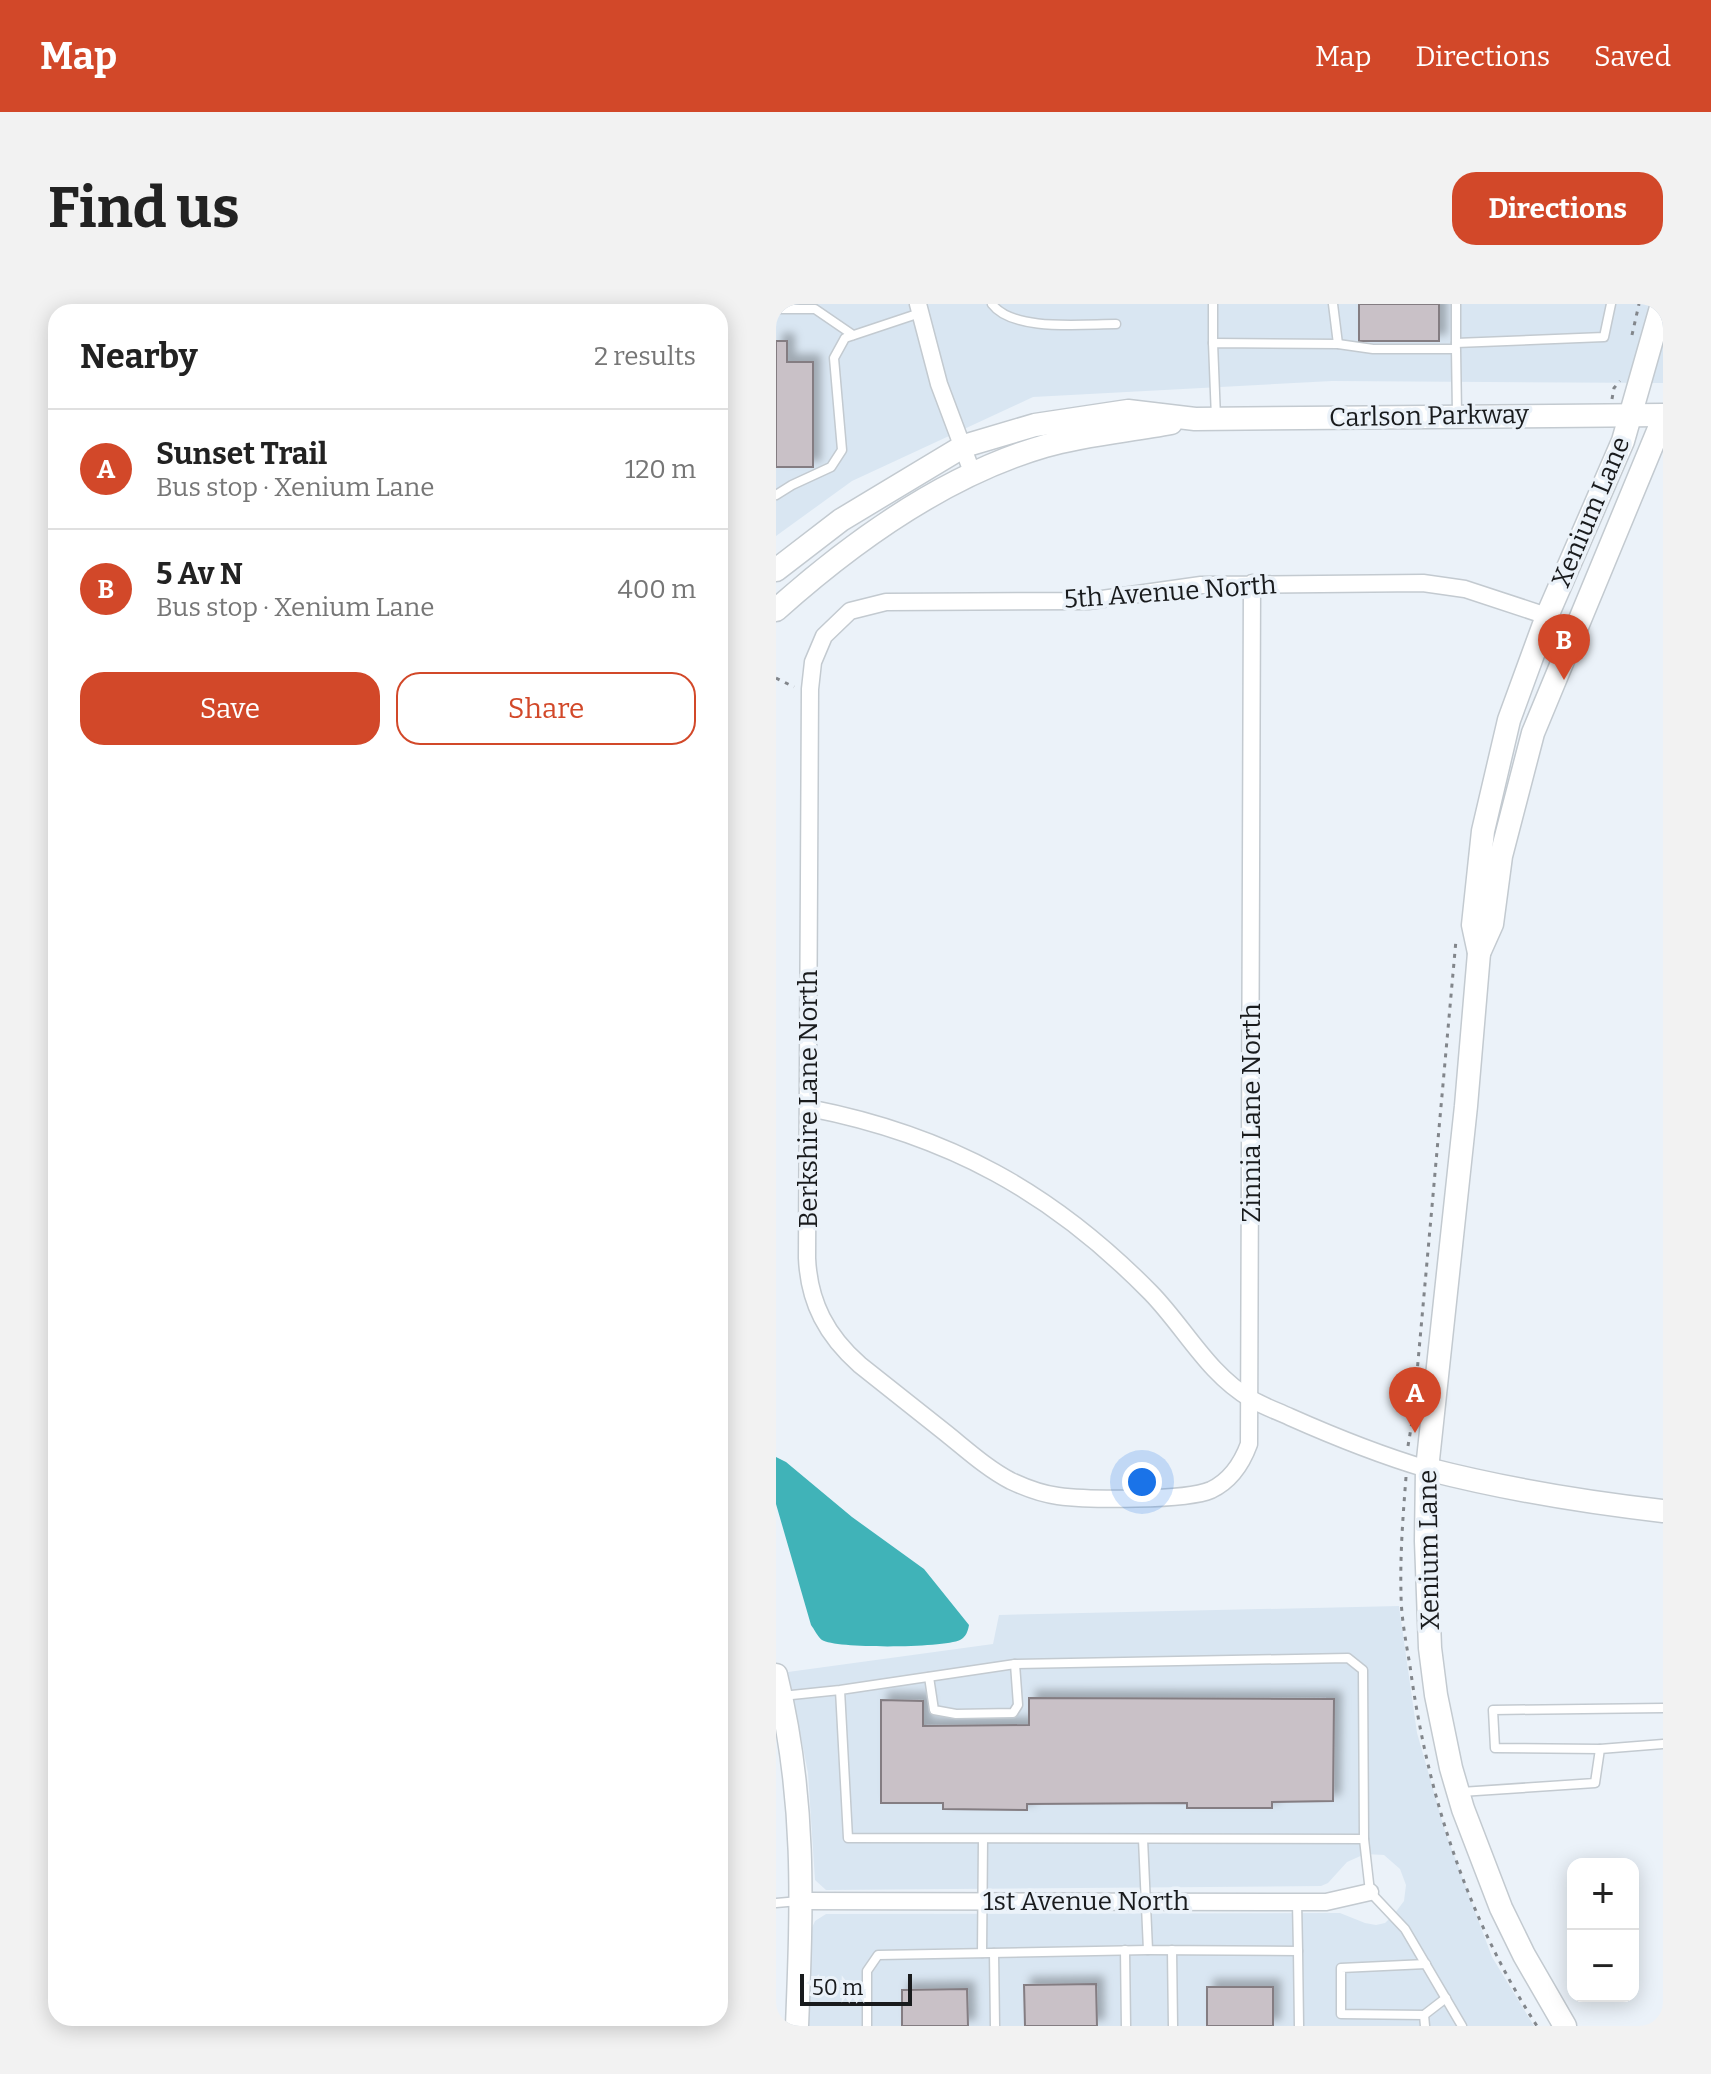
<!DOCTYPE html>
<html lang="en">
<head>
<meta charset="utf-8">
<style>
  body { margin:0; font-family:Bitter,serif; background:#f2f2f2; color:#222 }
  .controls { position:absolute; right:24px; bottom:24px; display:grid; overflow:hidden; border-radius:16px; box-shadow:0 4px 20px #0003 }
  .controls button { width:72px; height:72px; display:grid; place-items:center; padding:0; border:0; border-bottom:2px solid #e0e0e0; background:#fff; color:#222; font:40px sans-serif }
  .scale { position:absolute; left:24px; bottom:20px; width:112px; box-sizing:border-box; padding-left:8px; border:4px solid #191b1d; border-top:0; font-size:22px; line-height:28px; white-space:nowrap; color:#191b1d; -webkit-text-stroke:6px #ebf2f9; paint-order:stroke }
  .you { position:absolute; left:366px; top:1178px; width:28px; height:28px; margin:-20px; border:6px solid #fff; border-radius:50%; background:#1a73e8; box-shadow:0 0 0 12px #1a73e833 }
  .badge { display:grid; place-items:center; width:52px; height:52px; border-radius:50%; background:#d24829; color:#fff; font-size:26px; font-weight:700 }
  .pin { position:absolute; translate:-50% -66px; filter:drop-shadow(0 2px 4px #0008) }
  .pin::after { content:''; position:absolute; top:42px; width:28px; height:24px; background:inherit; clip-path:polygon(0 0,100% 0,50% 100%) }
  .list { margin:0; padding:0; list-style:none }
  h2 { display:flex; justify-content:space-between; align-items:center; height:104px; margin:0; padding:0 32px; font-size:34px }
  h2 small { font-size:26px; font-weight:400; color:#767676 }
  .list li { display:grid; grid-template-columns:52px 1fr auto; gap:24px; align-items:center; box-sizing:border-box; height:120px; padding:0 32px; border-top:2px solid #e0e0e0 }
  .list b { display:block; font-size:30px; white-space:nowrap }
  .list p { margin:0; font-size:26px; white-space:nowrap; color:#767676 }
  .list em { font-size:26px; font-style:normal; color:#767676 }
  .actions { display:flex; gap:16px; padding:24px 32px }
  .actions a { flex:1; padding:18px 0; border:2px solid #d24829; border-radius:24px; text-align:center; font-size:28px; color:#d24829 }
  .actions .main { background:#d24829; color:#fff }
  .map { position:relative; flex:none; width:887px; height:1722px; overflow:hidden; border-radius:24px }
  header { display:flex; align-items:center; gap:48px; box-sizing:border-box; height:112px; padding:0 40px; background:#d24829; color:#fff }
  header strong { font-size:38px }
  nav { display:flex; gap:44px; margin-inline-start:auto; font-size:28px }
  .intro { display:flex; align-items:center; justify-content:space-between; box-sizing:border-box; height:192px; padding:0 48px }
  h1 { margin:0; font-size:56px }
  .button { padding:20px 36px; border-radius:24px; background:#d24829; color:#fff; font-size:28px; font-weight:700 }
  main { display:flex; gap:48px; padding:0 48px }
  aside { flex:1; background:#fff; border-radius:24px; box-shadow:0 4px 20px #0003 }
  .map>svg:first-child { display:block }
  .built { fill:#d9e6f2 }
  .water { fill:#40b3b8 }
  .building { fill:#c9c1c7; stroke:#847d82; stroke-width:2; filter:url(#shadow) }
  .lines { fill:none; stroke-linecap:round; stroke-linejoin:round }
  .lane-casing { stroke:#c3cad0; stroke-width:11 }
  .street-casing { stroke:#c3cad0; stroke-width:19 }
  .secondary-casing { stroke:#c3cad0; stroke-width:25 }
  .path { stroke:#82868b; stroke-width:3; stroke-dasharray:4 6; stroke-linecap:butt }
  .lane { stroke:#fff; stroke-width:8 }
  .street { stroke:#fff; stroke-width:16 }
  .secondary { stroke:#fff; stroke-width:22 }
  .labels { text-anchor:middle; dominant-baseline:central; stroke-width:7; stroke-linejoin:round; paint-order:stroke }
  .street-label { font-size:26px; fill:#191b1d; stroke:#ebf2f9 }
</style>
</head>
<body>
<header>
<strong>Map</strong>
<nav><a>Map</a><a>Directions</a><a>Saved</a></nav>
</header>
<div class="intro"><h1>Find us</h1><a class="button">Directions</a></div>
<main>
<aside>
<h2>Nearby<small>2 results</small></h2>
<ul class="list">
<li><span class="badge">A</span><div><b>Sunset Trail</b><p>Bus stop · Xenium Lane</p></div><em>120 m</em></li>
<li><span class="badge">B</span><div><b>5 Av N</b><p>Bus stop · Xenium Lane</p></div><em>400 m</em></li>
</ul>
<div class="actions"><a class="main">Save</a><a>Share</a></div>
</aside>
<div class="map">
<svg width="887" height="1722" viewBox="0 0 887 1722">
  <defs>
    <filter id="shadow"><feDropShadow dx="7" dy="-7" stdDeviation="4" flood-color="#0004"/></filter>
  </defs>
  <rect width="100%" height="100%" fill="#ebf2f9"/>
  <!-- built -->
  <g class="built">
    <polygon points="0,0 887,0 887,79 556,77 257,93 76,177 0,232"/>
    <polygon points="623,1302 641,1429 669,1527 716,1653 758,1722 32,1722 35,1626 39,1617 50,1610 564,1609 589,1619 600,1621 609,1619 619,1609 628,1597 630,1581 624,1565 608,1551 589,1550 571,1558 552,1579 545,1582 50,1586 39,1576 32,1469 12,1368 217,1340 223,1311"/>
  </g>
  <!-- water -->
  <path class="water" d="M0,1153L10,1158L76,1213L148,1265L193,1321C192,1327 190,1333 184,1336C168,1344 60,1345 46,1336C42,1333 38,1325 35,1321L0,1200Z"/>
  <!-- building -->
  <g class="building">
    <rect x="583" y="0" width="80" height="37"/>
    <polygon points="0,37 11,37 11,58 37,58 37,163 0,163"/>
    <polygon points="253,1394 558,1395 557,1497 496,1498 496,1504 411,1504 411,1499 251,1500 251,1506 167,1505 167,1499 105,1499 105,1396 147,1397 147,1422 253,1421"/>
    <polygon points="320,1680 321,1722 249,1722 248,1681"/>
    <rect x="431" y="1683" width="66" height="39"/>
    <polygon points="191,1685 192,1722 126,1722 126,1686"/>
  </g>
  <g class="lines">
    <!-- lane casing -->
    <g class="lane-casing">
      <g id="lane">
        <path d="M216,0C237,28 307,20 340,20"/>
        <polyline points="437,0 437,39"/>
        <polyline points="557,0 562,40"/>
        <polyline points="0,5 39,5 77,31"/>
        <polyline points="680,39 828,33 835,0"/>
        <polyline points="680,41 680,0"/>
        <polyline points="440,114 437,39 562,40 597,45 680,45 681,110"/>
        <polyline points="0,191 16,181 55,163 66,146 58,54 69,34 144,9"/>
        <polyline points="153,1373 158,1406 180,1410 237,1409 242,1401 239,1360"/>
        <polyline points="6,1392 64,1386 239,1360 572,1354 587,1366 588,1535 72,1534 64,1386"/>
        <polyline points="824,1445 719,1444 717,1406 887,1404"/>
        <polyline points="685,1488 819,1479 824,1445 887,1440"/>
        <polyline points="367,1535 372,1646 522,1647 521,1598"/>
        <polyline points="588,1535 594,1588 629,1625 686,1722"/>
        <polyline points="0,1599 23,1597"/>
        <polyline points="349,1646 350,1722"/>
        <polyline points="396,1646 397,1722"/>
        <polyline points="522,1647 523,1722"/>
        <polyline points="206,1649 207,1535"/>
        <polyline points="218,1649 219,1722"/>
        <polyline points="648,1711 670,1694"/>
        <polyline points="91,1722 91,1667 102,1651 372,1646"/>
        <polyline points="649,1722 648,1711 565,1710 565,1664 650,1660"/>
      </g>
    </g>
    <!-- street casing -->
    <g class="street-casing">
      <g id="street">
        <polyline points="142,0 163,80 196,168"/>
        <path d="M476,279L473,1140C466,1159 454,1177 435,1186C410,1197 312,1196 282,1192C266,1190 250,1184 235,1177C212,1165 192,1147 171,1130C142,1107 113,1084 84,1061C51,1032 33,999 31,954L34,385L37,358L48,332L74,307L110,298L312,297L425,281L647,279L689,285L771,312"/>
        <path d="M33,804C172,831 276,888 375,989C409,1024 432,1070 475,1095C487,1102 501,1107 514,1113C559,1133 604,1151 651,1165"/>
        <polyline points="26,1597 550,1598 594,1588"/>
      </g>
    </g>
    <!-- secondary casing -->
    <g class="secondary-casing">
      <g id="secondary">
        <polyline points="0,266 65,216 188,142 259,121 352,107 419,115 887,111"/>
        <path d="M0,306C76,238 169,171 269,142C310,130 353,127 395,119"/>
        <polyline points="703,649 716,620 725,552 757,429 887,115"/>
        <path d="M651,1165C729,1185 807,1198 887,1207"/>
        <path d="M0,1371C30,1493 26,1598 21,1722"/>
        <polyline points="789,1722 748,1651 725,1604 687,1505 675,1464 660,1391 654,1344 650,1237 651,1165 690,802 703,649 697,621 707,527 733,416 771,312 847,137 886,0"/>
      </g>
    </g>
    <!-- path -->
    <g class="path">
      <polyline points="856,31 863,0"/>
      <polyline points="836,95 838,84 844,77"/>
      <polyline points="0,374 18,383"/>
      <polyline points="638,1102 680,636"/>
      <polyline points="632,1142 636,1118"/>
      <path d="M630,1173C627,1212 624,1250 625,1289C625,1313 630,1338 634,1362C651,1489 691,1614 761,1722"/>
    </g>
    <!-- lane -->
    <use href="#lane" class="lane"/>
    <!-- street -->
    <use href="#street" class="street"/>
    <!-- secondary -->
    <use href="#secondary" class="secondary"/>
  </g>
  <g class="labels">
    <!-- street labels -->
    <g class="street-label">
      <text transform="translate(653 112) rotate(-1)">Carlson Parkway</text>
      <text transform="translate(815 208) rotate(-67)">Xenium Lane</text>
      <text transform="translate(394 288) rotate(-4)">5th Avenue North</text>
      <text transform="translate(32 795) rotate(-90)">Berkshire Lane North</text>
      <text transform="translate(475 809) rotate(-90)">Zinnia Lane North</text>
      <text transform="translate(653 1246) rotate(-91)">Xenium Lane</text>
      <text x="310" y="1597">1st Avenue North</text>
    </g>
  </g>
</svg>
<div class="controls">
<button>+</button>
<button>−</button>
</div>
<div class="scale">50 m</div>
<div class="you"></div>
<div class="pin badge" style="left:639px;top:1129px">A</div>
<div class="pin badge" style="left:788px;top:376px">B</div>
</div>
</main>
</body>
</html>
